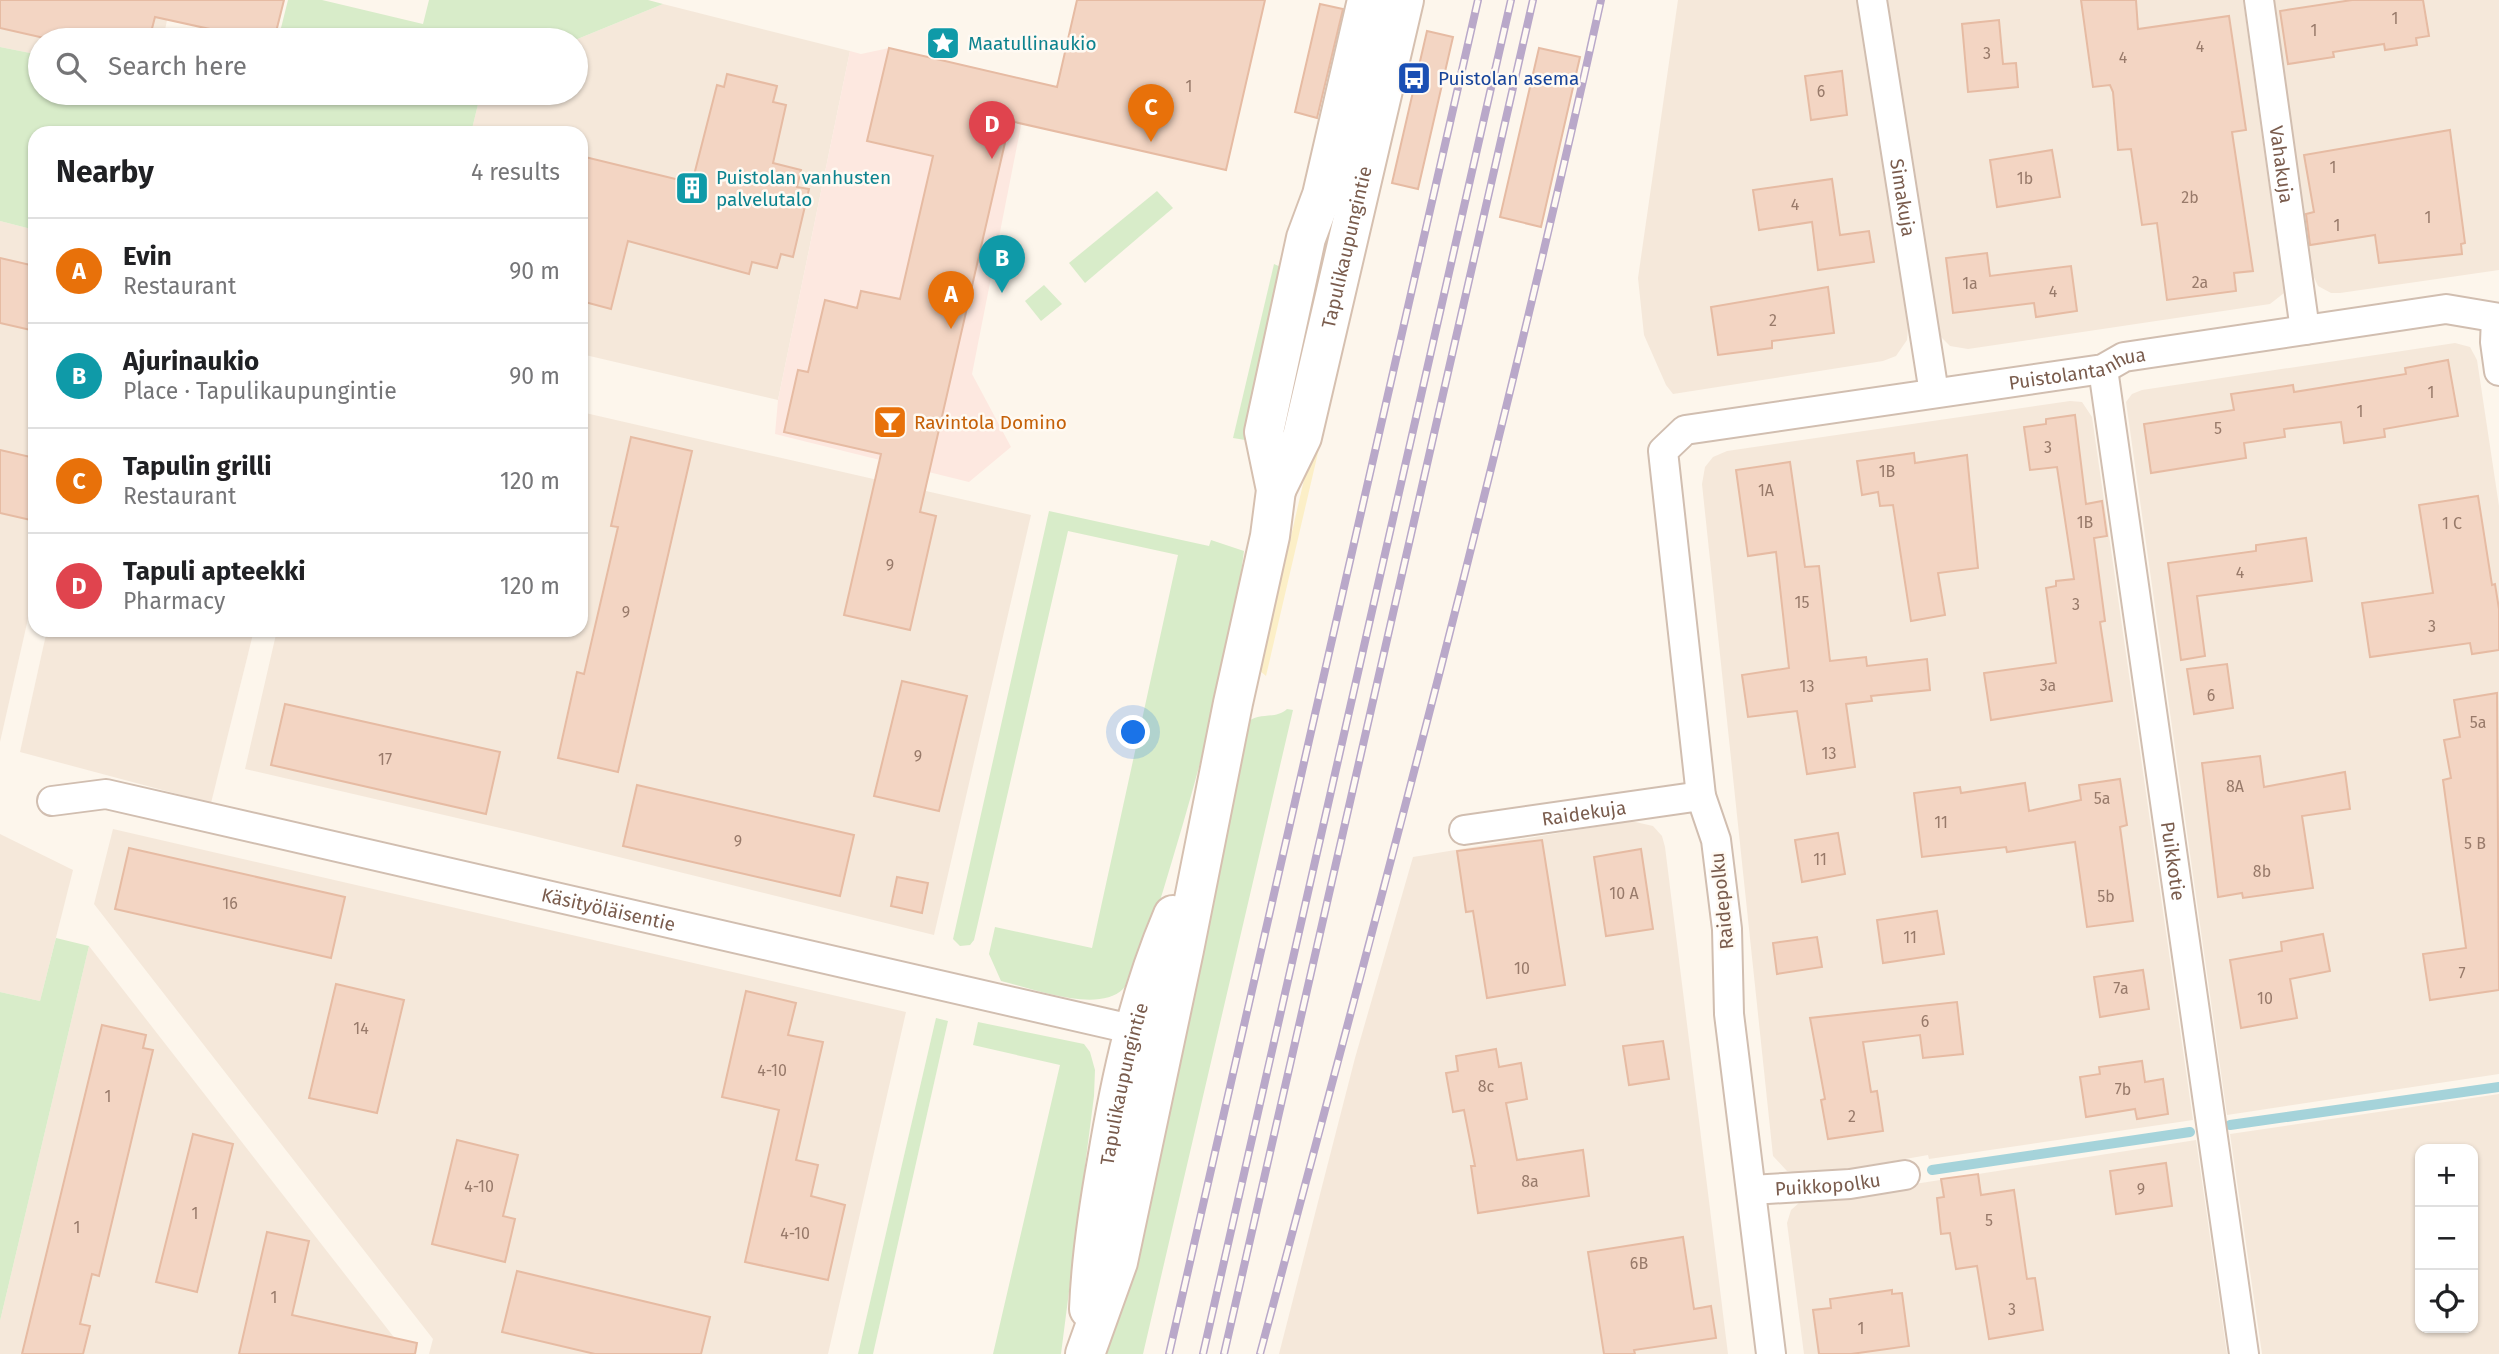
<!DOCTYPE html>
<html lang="en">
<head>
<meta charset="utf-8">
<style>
  body { margin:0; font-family:"Fira Sans",sans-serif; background:#f2f2f2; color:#202124 }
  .controls { position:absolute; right:21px; bottom:21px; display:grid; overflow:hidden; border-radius:14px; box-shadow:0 2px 5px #0004 }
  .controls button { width:63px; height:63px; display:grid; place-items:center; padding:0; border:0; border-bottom:2px solid #e0e0e0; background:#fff; color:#202124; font:35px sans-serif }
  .you { position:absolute; left:1134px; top:733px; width:24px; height:24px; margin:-18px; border:5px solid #fff; border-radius:50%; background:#1a73e8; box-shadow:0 0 0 10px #1a73e833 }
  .badge { display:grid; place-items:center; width:46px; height:46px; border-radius:50%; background:#e76f51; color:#fff; font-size:23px; font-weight:700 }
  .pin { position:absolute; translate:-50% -58px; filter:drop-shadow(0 2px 4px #0008) }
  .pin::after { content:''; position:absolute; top:37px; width:24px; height:21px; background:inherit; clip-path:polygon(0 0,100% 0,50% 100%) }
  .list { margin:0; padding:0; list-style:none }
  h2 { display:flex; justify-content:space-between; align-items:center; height:91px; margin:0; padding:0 28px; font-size:30px }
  h2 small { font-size:23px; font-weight:400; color:#757577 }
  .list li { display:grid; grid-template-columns:46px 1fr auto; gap:21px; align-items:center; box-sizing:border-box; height:105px; padding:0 28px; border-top:2px solid #e0e0e0 }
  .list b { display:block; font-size:26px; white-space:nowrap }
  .list p { margin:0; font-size:23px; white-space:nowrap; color:#757577 }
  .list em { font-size:23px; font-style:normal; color:#757577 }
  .icon { flex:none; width:38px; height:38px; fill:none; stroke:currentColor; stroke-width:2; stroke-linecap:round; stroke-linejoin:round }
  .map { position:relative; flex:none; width:2499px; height:1354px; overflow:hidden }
  .search { position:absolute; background:#fff; box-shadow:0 2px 5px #0004; left:28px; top:28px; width:560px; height:77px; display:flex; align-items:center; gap:18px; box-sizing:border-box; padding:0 24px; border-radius:38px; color:#757577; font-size:26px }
  .panel { position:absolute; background:#fff; box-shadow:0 2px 5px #0004; left:28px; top:126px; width:560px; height:511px; border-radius:21px }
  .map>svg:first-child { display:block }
  .residential { fill:#f5e8da; fill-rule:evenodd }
  .commercial { fill:#fde8e0 }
  .green { fill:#d8ecc9 }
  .sand { fill:#fcefc7 }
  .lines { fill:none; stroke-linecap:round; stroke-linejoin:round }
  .stream { stroke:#a5d3da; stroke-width:10 }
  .building { fill:#f3d5c3; stroke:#e6bba3; stroke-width:2 }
  .minor-casing { stroke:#d1beb0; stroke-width:32 }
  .secondary-casing { stroke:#d6c0b0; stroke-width:42 }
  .minor { stroke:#fff; stroke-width:28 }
  .secondary { stroke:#fff; stroke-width:38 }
  .rail-casing { stroke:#b9a8c9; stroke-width:8 }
  .rail { stroke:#fffaf3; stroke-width:5; stroke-dasharray:16; stroke-linecap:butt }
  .labels { text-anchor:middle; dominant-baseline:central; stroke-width:5; stroke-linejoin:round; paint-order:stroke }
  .number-label { font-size:16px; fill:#987a6a }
  .culture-label { font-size:19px; fill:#0d838f; stroke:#fffaf3; text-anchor:start }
  .transit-label { font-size:19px; fill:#164399; stroke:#fffaf3; text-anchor:start }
  .street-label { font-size:19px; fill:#7a5c4d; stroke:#fffaf3 }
  .food-label { font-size:19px; fill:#c56008; stroke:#fffaf3; text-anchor:start }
</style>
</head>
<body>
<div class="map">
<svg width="2499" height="1354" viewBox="0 0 2499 1354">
  <rect width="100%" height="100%" fill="#fdf6ec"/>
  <!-- residential -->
  <g class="residential">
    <polygon points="0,0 171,0 163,40 40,40 40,55 0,47"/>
    <polygon points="1678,0 1859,0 1908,328 1907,340 1896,356 1883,361 1673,394 1666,385 1644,335 1638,278"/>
    <polygon points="1886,0 2243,0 2284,293 2270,304 1968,349 1950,346 1937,333"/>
    <polygon points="2273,0 2499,0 2499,270 2340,293 2331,293 2318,286 2312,273"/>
    <polygon points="663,4 850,51 778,400 581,354 581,133 471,133 480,96 486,93 576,93 575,40"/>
    <polygon points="0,221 35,230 35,588 0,742"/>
    <polygon points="2455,343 2470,347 2477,360 2499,506 2499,1074 2227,1115 2126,402 2132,394 2142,390"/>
    <polygon points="2070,401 2082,402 2092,417 2193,1120 1929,1159 1928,1155 1814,1175 1787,1171 1773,1156 1702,484 1705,467 1713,457 1727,451"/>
    <polygon points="581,412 1031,515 934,935 526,834 245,769 277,630 581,630"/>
    <polygon points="47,630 254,630 211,803 20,752"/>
    <polygon points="1631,821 1653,826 1662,836 1665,847 1728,1354 1279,1354 1355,1058 1413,857"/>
    <polygon points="113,829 906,1012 828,1354 429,1354 433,1339 94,904"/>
    <polygon points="0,834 73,870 40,1001 0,992"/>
    <polygon points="89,946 400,1345 398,1354 0,1354 0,1321"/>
    <path d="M2499,1094V1354H2262L2230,1134ZM2420,1149H2473V1328H2420Z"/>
    <polygon points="2196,1140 2227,1354 1804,1354 1787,1223 1791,1210 1800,1202"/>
  </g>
  <!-- commercial -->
  <polygon class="commercial" points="889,48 1030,80 972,374 1011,447 969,482 775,434 778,400 850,51 861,54"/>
  <!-- green -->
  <g class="green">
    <polygon points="288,0 322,0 423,24 429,0 648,0 663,4 575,40 278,40"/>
    <polygon points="0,47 40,55 40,93 486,93 480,96 471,133 35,133 35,230 0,221"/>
    <polygon points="1157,191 1173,208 1085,283 1069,263"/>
    <polygon points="1274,264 1283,268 1251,441 1233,438"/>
    <polygon points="1044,285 1062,304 1041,321 1025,301"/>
    <path d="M1049,511L1209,546L1211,540L1244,551C1230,664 1196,782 1163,891C1154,918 1143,969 1123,989C1098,1014 1031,988 1001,981L989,954L995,927L1092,948L1178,555L1068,531L974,940L970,945L960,946L953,939Z"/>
    <path d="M1287,709L1293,710L1143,1354H1102L1245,725C1257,710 1274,721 1287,709Z"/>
    <polygon points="56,938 89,946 0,1321 0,992 40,1001"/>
    <polygon points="936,1018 948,1021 873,1354 858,1354"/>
    <polygon points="978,1022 1084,1044 1090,1052 1095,1070 1094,1096 1061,1354 993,1354 1060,1065 973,1045"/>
  </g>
  <!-- sand -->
  <polygon class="sand" points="1354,262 1362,264 1361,268 1266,676 1260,671"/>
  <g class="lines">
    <!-- stream -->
    <g class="stream">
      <polyline points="2230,1125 2499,1087"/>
      <polyline points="1932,1170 2190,1132"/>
    </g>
  </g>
  <!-- building -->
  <g class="building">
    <polygon points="0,0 284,0 274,40 260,40 155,17 149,40 53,40 0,28"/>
    <polygon points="1077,0 1265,0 1226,170 1010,121 920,512 936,516 910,630 844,615 881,454 784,432 798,370 808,372 825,300 857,308 861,291 900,299 933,156 867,141 889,48 1057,87"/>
    <polygon points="2081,0 2136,0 2138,29 2229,16 2246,130 2232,132 2253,271 2234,273 2236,291 2167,300 2157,223 2142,225 2131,149 2118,150 2113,92 2110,85 2093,87"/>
    <polygon points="2352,0 2423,0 2429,36 2416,38 2417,45 2385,50 2384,44 2333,52 2334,57 2288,64 2280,11"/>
    <polygon points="1320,4 1343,9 1317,118 1295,112"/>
    <polygon points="1999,20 2003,64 2016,63 2018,87 1968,92 1962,24"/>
    <polygon points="1427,31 1453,37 1418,189 1392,183"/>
    <polygon points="1539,48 1580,57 1541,227 1500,217"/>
    <polygon points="1842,71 1847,115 1811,120 1805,76"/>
    <polygon points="727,74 777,86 773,102 786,105 773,163 801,170 797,187 809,189 793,257 781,254 777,268 752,262 749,274 628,241 611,309 581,301 581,156 692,183 717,85 724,87"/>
    <polygon points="2450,130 2465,243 2461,244 2462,254 2379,263 2375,235 2310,245 2306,214 2314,212 2304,155"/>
    <polygon points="2052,150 2060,197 1997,207 1990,160"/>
    <polygon points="1832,179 1840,235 1869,231 1874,262 1818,270 1812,222 1759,230 1753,190"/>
    <polygon points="1987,253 1990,276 2071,266 2077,311 2036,317 2034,303 1953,313 1946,258"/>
    <polygon points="0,258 35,266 35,331 0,323"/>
    <polygon points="1828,287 1834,333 1772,341 1772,348 1718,355 1711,307"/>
    <polygon points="2448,360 2458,416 2384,429 2385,437 2344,443 2341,422 2284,429 2285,437 2244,443 2246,458 2151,473 2144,424 2234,410 2231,394 2293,385 2294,392 2406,374 2405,368"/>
    <polygon points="2075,415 2086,504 2102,501 2107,536 2094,538 2105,621 2100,622 2112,701 1991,720 1984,673 2056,663 2046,588 2056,586 2056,581 2074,579 2057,467 2030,470 2024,427 2046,424 2046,419"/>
    <polygon points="631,437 692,451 618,772 558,758 577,672 584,674 618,527 611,526"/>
    <polygon points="0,450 35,458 35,521 0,513"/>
    <polygon points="1914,453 1915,463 1967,455 1978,568 1938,573 1945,615 1911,621 1893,505 1880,506 1878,492 1862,495 1857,461"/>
    <polygon points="1790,462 1805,567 1819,566 1830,661 1866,657 1867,666 1927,659 1930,690 1871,696 1872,701 1846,704 1855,767 1807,774 1797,711 1748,717 1742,675 1789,668 1776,552 1748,556 1736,470"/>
    <polygon points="2478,496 2492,585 2495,584 2499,609 2499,650 2472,654 2470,643 2370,657 2362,603 2433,593 2419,505"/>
    <polygon points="2306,538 2312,581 2197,596 2205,656 2181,660 2168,563 2256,551 2256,545"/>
    <polygon points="2227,664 2233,708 2194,714 2187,669"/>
    <polygon points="902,681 967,696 939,811 874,796"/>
    <polygon points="2497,693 2499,990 2430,1000 2423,954 2466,948 2443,780 2451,778 2444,740 2460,737 2454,700"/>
    <polygon points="285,704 500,752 486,814 271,765"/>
    <polygon points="2260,756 2264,787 2345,772 2350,809 2302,816 2313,888 2243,898 2242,893 2218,897 2202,763"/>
    <polygon points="2120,779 2127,825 2120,827 2133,921 2087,927 2075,842 2007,852 2006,847 1922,857 1914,793 1960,787 1961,793 2025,783 2029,811 2081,800 2079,785"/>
    <polygon points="637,785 854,835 840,896 623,846"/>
    <polygon points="1838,833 1845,874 1802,882 1795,840"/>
    <polygon points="1542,840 1565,985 1487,998 1473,911 1466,912 1457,851"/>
    <polygon points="129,848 345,897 331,958 115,909"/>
    <polygon points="1641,849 1653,929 1606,936 1594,857"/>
    <polygon points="897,877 928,883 922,913 891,906"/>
    <polygon points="1937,911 1944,954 1883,963 1877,920"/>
    <polygon points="2323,934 2330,971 2290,979 2297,1018 2241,1028 2230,960 2282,951 2281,942"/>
    <polygon points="1817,937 1822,967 1777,974 1773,943"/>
    <polygon points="2143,970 2149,1009 2100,1017 2094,977"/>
    <polygon points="336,984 404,1000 377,1113 309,1098"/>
    <polygon points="746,991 796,1003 788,1035 823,1042 796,1160 818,1165 811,1196 845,1205 828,1280 745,1262 779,1110 722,1097"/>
    <polygon points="1957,1002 1963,1054 1923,1058 1920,1035 1863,1042 1871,1092 1877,1091 1883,1131 1828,1139 1821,1100 1825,1099 1810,1018"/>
    <polygon points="102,1025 146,1035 143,1048 153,1050 99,1276 92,1274 80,1324 90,1326 83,1354 22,1354"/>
    <polygon points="1663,1041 1669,1079 1629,1085 1623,1046"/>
    <polygon points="1496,1049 1499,1067 1521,1063 1527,1099 1506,1103 1517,1160 1583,1150 1589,1196 1478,1213 1471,1166 1475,1166 1464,1110 1453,1112 1446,1073 1458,1071 1456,1056"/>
    <polygon points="2142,1061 2145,1082 2163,1079 2168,1114 2137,1119 2135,1109 2086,1117 2080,1077 2100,1074 2099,1067"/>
    <polygon points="193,1134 233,1144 197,1292 156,1282"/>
    <polygon points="457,1140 518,1155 503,1216 515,1219 505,1262 432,1244"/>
    <polygon points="2166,1163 2172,1206 2116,1214 2110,1171"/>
    <polygon points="1978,1174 1981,1195 2014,1190 2027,1279 2035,1278 2043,1330 1989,1339 1977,1266 1956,1269 1950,1233 1941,1234 1937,1198 1944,1197 1941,1179"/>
    <polygon points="267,1232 309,1241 292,1315 417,1343 415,1354 239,1354"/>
    <polygon points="1683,1237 1694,1309 1711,1306 1716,1338 1634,1350 1635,1354 1604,1354 1588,1252"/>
    <polygon points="517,1271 710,1317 701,1354 595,1354 502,1332"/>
    <polygon points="1892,1290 1892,1294 1902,1293 1909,1346 1851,1354 1819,1354 1813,1310 1831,1308 1830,1299"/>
  </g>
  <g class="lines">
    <!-- minor casing -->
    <g class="minor-casing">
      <g id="minor">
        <path id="s1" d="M1872,0L1934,393"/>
        <path id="s2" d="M2259,0L2305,330"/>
        <polyline points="2496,318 2495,342 2499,371"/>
        <path id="s3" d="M2103,369L2244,1354"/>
        <path id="s4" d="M52,801L106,794L1153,1034"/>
        <path id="s5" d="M1464,830L1701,796"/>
        <path id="s6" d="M1751,1190L1850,1184L1905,1175"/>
        <path id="s7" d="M1771,1354L1729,1014L1727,929L1716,840L1701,796L1663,451L1685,430L2103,369L2124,357L2446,309L2499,318"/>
      </g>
    </g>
    <!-- secondary casing -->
    <g class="secondary-casing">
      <g id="secondary">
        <path id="s8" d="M1276,490L1302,437L1404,0"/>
        <path id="s9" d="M1089,1309C1091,1259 1098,1211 1107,1161C1121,1076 1139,995 1173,915"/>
        <polyline points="1085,1354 1118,1262 1184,950 1233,703 1270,536 1276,490 1264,432 1306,238 1322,195 1367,0"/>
      </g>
    </g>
    <!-- minor -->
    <use href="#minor" class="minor"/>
    <!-- secondary -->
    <use href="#secondary" class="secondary"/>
    <!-- rail casing -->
    <g class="rail-casing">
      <g id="rail">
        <polyline points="1169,1354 1478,0"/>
        <polyline points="1203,1354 1511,0"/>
        <polyline points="1224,1354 1533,0"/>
        <path d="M1260,1354C1380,904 1501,455 1601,0"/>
      </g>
    </g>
    <!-- rail -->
    <use href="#rail" class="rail"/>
  </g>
  <!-- icons -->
  <defs>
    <g id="sight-square" transform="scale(1.75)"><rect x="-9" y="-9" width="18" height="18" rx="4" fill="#0f9aa8" stroke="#fffaf3"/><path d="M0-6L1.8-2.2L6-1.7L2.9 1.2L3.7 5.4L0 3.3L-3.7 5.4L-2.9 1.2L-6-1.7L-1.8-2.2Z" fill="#fff"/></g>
    <g id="bus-square" transform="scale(1.75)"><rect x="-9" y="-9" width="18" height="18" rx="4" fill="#1a4fb4" stroke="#fffaf3"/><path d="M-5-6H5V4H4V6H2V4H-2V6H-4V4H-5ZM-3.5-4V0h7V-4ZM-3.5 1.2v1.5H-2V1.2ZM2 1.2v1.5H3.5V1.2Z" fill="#fff"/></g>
    <g id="building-square" transform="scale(1.75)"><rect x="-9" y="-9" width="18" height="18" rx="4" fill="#0f9aa8" stroke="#fffaf3"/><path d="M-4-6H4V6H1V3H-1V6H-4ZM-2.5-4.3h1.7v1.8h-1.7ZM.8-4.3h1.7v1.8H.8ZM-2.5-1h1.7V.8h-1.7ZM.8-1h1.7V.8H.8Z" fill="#fff"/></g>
    <g id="bar-square" transform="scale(1.75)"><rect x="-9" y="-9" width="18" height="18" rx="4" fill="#e8710a" stroke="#fffaf3"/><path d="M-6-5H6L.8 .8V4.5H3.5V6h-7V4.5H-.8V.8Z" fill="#fff"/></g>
  </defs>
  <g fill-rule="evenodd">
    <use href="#sight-square" x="943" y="43"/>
    <use href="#bus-square" x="1414" y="78"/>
    <use href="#building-square" x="692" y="188"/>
    <use href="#bar-square" x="890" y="422"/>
  </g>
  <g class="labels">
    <!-- number labels -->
    <g class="number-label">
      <text x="2395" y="18">1</text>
      <text x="2314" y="30">1</text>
      <text x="2200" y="46">4</text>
      <text x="1987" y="53">3</text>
      <text x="2123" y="57">4</text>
      <text x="1189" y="86">1</text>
      <text x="1821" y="91">6</text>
      <text x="2333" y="167">1</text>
      <text x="2025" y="178">1b</text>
      <text x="2190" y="197">2b</text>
      <text x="1795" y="204">4</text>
      <text x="2428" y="217">1</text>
      <text x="2337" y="225">1</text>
      <text x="2200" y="282">2a</text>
      <text x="1970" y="283">1a</text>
      <text x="2053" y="291">4</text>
      <text x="1773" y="320">2</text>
      <text x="2431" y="392">1</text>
      <text x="2360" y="411">1</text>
      <text x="2218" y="428">5</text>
      <text x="2048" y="447">3</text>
      <text x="1887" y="471">1B</text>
      <text x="1766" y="490">1A</text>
      <text x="2085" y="522">1B</text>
      <text x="2452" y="523">1 C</text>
      <text x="890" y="565">9</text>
      <text x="2240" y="572">4</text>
      <text x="1802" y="602">15</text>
      <text x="2076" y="604">3</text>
      <text x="626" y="612">9</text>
      <text x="2432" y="626">3</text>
      <text x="2048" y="685">3a</text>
      <text x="1807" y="686">13</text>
      <text x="2211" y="695">6</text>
      <text x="2478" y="722">5a</text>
      <text x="1829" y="753">13</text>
      <text x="918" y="756">9</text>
      <text x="385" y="759">17</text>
      <text x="2235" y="786">8A</text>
      <text x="2102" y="798">5a</text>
      <text x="1941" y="822">11</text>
      <text x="738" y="841">9</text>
      <text x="2475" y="843">5 B</text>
      <text x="1820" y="859">11</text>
      <text x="2262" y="871">8b</text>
      <text x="1624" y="893">10 A</text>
      <text x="2106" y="896">5b</text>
      <text x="230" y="903">16</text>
      <text x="1910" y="937">11</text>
      <text x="1522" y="968">10</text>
      <text x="2462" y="973">7</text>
      <text x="2121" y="988">7a</text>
      <text x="2265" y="998">10</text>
      <text x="1925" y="1021">6</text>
      <text x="361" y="1028">14</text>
      <text x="772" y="1070">4-10</text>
      <text x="1486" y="1086">8c</text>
      <text x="2123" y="1089">7b</text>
      <text x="108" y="1096">1</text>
      <text x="1852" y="1116">2</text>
      <text x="1530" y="1181">8a</text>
      <text x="479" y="1186">4-10</text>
      <text x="2141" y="1189">9</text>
      <text x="195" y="1213">1</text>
      <text x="1989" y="1220">5</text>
      <text x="77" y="1227">1</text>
      <text x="795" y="1233">4-10</text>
      <text x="1639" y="1263">6B</text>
      <text x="274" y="1297">1</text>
      <text x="2012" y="1309">3</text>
      <text x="1861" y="1328">1</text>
    </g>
    <!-- culture labels -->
    <g class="culture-label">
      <text x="968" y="43">Maatullinaukio</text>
      <text x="716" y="177">Puistolan vanhusten<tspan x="716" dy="22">palvelutalo</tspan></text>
    </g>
    <!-- transit labels -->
    <g class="transit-label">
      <text x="1438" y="78">Puistolan asema</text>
    </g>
    <!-- street labels -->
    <g class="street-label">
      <text stroke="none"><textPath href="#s2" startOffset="166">Vahakuja</textPath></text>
      <text stroke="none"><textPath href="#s1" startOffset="200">Simakuja</textPath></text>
      <text stroke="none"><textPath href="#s8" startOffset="254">Tapulikaupungintie</textPath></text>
      <text stroke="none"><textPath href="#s7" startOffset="1339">Puistolantanhua</textPath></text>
      <text stroke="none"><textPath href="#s5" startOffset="121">Raidekuja</textPath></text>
      <text stroke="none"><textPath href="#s3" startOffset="497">Puikkotie</textPath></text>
      <text transform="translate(1722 901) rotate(-96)">Raidepolku</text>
      <text stroke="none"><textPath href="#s4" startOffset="570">Käsityöläisentie</textPath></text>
      <text stroke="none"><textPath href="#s9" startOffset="228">Tapulikaupungintie</textPath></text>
      <text stroke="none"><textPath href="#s6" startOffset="77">Puikkopolku</textPath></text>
    </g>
    <!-- food labels -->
    <g class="food-label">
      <text x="914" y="422">Ravintola Domino</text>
    </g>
  </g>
</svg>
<div class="controls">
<button>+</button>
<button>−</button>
<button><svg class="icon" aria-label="locate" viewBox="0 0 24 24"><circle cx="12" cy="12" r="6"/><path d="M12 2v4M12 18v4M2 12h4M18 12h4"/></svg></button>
</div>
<div class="you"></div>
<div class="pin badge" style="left:951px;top:329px;background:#e8710a">A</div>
<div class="pin badge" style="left:1002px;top:293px;background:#0f9aa8">B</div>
<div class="pin badge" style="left:1151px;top:142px;background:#e8710a">C</div>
<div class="pin badge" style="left:992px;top:159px;background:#e0444e">D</div>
<div class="search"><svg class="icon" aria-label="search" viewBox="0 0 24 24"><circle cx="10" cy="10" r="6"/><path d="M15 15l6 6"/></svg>Search here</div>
<section class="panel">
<h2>Nearby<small>4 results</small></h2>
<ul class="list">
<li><span class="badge" style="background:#e8710a">A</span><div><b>Evin</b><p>Restaurant</p></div><em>90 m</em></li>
<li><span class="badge" style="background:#0f9aa8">B</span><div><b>Ajurinaukio</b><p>Place · Tapulikaupungintie</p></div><em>90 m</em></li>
<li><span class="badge" style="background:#e8710a">C</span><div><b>Tapulin grilli</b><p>Restaurant</p></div><em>120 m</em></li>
<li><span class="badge" style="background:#e0444e">D</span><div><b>Tapuli apteekki</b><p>Pharmacy</p></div><em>120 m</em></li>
</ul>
</section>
</div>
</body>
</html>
